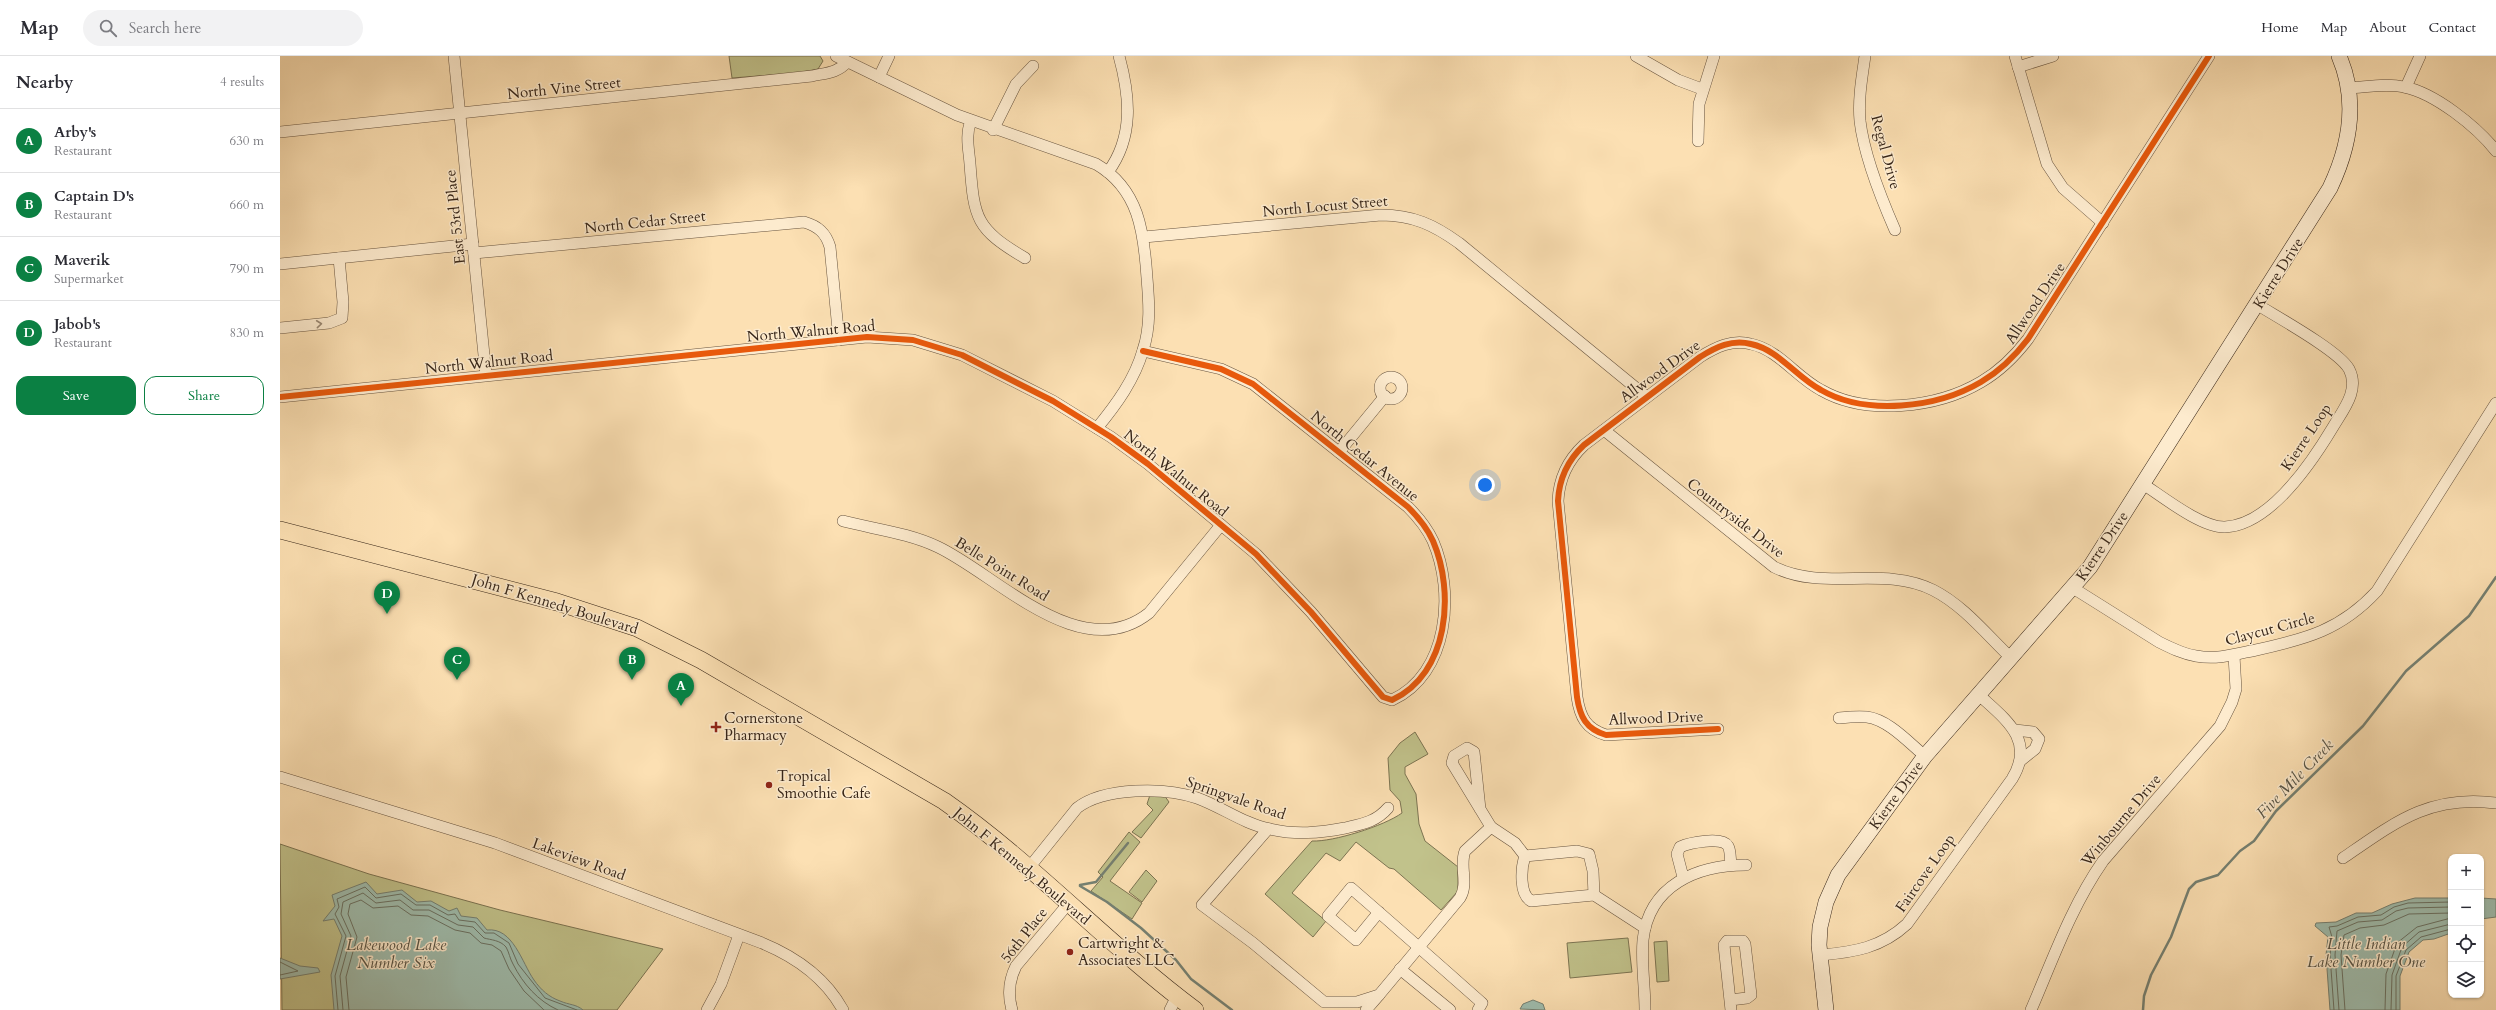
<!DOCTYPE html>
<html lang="en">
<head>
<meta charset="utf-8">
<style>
  body { margin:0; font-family:Cardo,serif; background:#f2f2f3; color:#2b2b33 }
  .controls { position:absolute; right:12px; bottom:12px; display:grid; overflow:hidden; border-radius:8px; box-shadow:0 1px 3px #0004 }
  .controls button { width:36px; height:36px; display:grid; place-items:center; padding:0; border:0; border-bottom:1px solid #e1e1e2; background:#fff; color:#2b2b33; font:20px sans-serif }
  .you { position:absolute; left:1205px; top:429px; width:14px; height:14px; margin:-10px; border:3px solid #fff; border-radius:50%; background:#1a73e8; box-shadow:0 0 0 6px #1a73e833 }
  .badge { display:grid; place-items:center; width:26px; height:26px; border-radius:50%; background:#0b8043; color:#fff; font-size:13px; font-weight:700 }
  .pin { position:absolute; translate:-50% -33px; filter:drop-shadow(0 1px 2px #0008) }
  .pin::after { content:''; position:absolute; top:21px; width:14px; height:12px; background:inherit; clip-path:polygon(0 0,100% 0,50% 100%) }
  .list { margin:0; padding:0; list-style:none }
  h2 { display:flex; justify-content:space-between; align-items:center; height:52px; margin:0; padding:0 16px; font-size:17px }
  h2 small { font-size:13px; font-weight:400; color:#7c7c81 }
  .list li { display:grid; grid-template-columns:26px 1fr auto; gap:12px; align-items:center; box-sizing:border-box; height:64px; padding:0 16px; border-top:1px solid #e1e1e2 }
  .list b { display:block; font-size:15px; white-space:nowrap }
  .list p { margin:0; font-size:13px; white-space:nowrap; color:#7c7c81 }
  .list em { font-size:13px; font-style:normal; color:#7c7c81 }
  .actions { display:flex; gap:8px; padding:12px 16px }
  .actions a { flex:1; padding:9px 0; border:1px solid #0b8043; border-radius:12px; text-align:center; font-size:14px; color:#0b8043 }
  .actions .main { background:#0b8043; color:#fff }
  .icon { flex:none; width:22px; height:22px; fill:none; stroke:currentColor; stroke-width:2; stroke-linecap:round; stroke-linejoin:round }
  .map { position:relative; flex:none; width:2216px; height:954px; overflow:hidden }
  header { display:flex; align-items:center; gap:24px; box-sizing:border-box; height:56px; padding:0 20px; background:#fff; border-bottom:1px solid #e1e1e2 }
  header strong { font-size:19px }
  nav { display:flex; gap:22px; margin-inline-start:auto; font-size:14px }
  .search { width:280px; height:36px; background:#f2f2f3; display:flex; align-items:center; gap:10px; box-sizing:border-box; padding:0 14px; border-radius:22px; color:#7c7c81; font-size:15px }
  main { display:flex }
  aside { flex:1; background:#fff }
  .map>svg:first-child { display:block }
  .green { fill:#c1c28b; stroke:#7c7452 }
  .water { fill:#9fbdae; stroke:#758072 }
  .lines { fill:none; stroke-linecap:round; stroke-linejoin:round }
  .shore { stroke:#6a7163; stroke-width:1 }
  .stream { stroke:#758072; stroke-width:2.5 }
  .street-casing { stroke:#68543f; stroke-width:12 }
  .secondary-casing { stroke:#362518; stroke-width:16 }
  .primary-casing { stroke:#362518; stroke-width:18 }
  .street { stroke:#fdebce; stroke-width:11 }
  .secondary { stroke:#fdebce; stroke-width:15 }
  .primary { stroke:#fce0b3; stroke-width:17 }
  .cycleway-casing { stroke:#fdebce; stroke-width:8 }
  .cycleway { stroke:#e8590c; stroke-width:6 }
  .oneway { stroke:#9a8873 }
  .poi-dot { fill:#8f2418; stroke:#fdebce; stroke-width:1.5 }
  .labels { text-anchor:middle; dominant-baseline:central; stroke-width:3; stroke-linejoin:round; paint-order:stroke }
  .street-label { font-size:15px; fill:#362518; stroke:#fdebce }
  .poi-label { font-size:15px; fill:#362518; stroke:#fdebce; text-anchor:start }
  .water-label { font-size:16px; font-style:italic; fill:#565345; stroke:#fdebce }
</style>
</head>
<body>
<header>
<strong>Map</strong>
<div class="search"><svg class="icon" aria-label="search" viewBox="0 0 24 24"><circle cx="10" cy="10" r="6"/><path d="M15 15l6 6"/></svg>Search here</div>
<nav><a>Home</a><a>Map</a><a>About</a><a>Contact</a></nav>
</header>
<main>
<aside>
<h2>Nearby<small>4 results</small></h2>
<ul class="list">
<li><span class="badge">A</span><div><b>Arby's</b><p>Restaurant</p></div><em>630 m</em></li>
<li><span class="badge">B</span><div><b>Captain D's</b><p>Restaurant</p></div><em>660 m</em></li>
<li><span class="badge">C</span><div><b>Maverik</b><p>Supermarket</p></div><em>790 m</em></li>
<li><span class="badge">D</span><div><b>Jabob's</b><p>Restaurant</p></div><em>830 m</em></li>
</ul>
<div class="actions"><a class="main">Save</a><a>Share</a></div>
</aside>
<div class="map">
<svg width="2216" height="954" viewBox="0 0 2216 954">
  <rect width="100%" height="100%" fill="#fce0b3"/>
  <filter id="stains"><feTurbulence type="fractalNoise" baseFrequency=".005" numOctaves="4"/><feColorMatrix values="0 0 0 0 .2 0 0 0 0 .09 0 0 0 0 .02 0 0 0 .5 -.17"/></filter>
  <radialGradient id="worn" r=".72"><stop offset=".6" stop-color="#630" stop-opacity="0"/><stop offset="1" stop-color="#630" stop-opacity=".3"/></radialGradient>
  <!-- green -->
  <g class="green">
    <polygon points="449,0 540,0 543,5 538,13 517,17 452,22"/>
    <path d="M1135,676L1148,698L1125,711V718L1136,738L1139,768L1145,785L1178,811V835L1161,854L1114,813L1109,812L1076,786L1060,805L1046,797L1012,837L1046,865L1033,881L985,838L1032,785C1053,786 1104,770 1122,757L1120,745L1110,734L1108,702L1120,687Z"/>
    <polygon points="870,739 884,739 889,746 861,782 852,776 873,754 867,748"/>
    <polygon points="849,776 860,786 830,825 862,847 852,863 811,835 823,821 818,816"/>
    <polygon points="0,788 89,818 220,854 383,893 337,954 2,954"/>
    <polygon points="866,814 877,825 862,846 849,836"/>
    <polygon points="1348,882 1352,916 1290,922 1287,887"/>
    <polygon points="1387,885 1389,925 1377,926 1374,886"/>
  </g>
  <!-- water -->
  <g class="water">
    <path d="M86,826L97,838L122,834L137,846L151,845L169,855L177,852L181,860L197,862L207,874C233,871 242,907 254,924C261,934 269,941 280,945C289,949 296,948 303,954H54L51,919L62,880L54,863L43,865L55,850L52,839Z"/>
    <polygon points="2135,842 2171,842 2171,877 2154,883 2143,884 2129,896 2120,920 2120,954 2050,954 2046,899 2048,881 2035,870 2036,867 2056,866 2076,857 2092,857 2112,848"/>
    <polygon points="2201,842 2216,843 2216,861 2201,863"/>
    <polygon points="0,902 20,910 38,912 40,916 0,923"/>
    <polygon points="1253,944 1263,948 1265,954 1240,953 1243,948"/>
  </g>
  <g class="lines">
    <!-- shore -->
    <g class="shore">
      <polyline points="0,906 18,915 0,919"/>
      <polyline points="58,954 55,920 66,880 55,858 59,851 57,843 85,831 96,842 121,838 136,849 150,849 168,859 175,858 179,864 195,866 205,877 214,877 229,887 238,908 265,942 297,954"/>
      <path d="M63,954L60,920L71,880L61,858L63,846L83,837L96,847L120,844L133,854H149L178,869L193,871L204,882C211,884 220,884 226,891C229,896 230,903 233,908C243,928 258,945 278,954"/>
      <polyline points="69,954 66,921 77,881 68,858 70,848 81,844 93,852 118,850 131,859 148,860 175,874 190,877 201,887 212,889 221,895 229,913 244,935 264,954"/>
      <polyline points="2054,954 2050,899 2052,881 2049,871 2057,870 2078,861 2101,859 2114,851 2128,847 2171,846"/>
      <polyline points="2059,954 2055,899 2057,875 2078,866 2102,864 2116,855 2128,852 2171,851"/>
      <polyline points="2065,954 2061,899 2064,879 2080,872 2104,869 2129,858 2171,857"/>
      <polyline points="2105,954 2106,918 2117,887 2137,871 2171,862"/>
      <polyline points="2111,954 2112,919 2122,891 2139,876 2171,868"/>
      <polyline points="2116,954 2116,920 2126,894 2141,881 2171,873"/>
    </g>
    <!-- stream -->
    <g class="stream">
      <polyline points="800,829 816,826 848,787"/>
      <polyline points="800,830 827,846 861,872 896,904 911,923 952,954"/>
      <polyline points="1863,954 1864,940 1871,919 1891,881 1909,833 1916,826 1938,819 1960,795 1974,785 1996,755 2083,670 2126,615 2189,560 2216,521"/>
    </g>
    <!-- street casing -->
    <g class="street-casing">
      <g id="street">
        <polyline points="174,0 206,319"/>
        <path d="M556,0L677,59L816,108C859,133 864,176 867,222C869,246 871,270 863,294C855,323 836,349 817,372"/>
        <polyline points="1356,0 1398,24 1422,33"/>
        <path d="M1585,0C1582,21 1578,43 1580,65C1584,99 1601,142 1615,174"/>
        <polyline points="1735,0 1767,108 1783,132 1823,167"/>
        <polyline points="1738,11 1773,0"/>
        <polyline points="599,21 609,0"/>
        <polyline points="2126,31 2140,0"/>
        <path d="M2069,32C2087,31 2107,27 2124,31C2155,37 2197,71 2216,95"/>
        <path d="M691,65C685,79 689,94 690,108C694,163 696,173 745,202"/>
        <polyline points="713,74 736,28 753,10"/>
        <path d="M0,76L532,20C545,17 558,17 567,6"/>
        <polyline points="1418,85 1419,48 1434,0"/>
        <path d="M828,116C854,81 850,40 839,0"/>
        <path d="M864,181L1101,159C1133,159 1154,169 1179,187L1367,341"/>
        <path d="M194,197L524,166C538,170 546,177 550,191L559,284"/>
        <polyline points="0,208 193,188"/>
        <polyline points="0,272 49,267 62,262 63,246 59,202"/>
        <circle cx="1111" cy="332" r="11"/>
        <path d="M0,341L587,281L633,284L682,299L773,345L831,381L868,408L976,498L1031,556L1103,641L1112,644C1169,618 1175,536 1153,485C1147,472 1138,461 1128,451L973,328L941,313L863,295"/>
        <path d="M1324,374L1494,511C1544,536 1603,509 1653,534C1683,549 1707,579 1731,602"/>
        <polyline points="1059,396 1105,340"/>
        <path d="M1863,428C1883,441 1922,472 1945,471C1990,469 2032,406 2053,371C2063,354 2080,334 2069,313C2059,295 1997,261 1978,249"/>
        <path d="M563,465C594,473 629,477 658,491C717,519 801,611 869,557L941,469"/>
        <path d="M1793,532L1879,586C1891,592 1903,598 1916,600C1937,604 1956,598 1976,594C2026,583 2061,574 2097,535L2216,347"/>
        <path d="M1559,662C1568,661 1578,660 1587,661C1609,664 1629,687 1645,700"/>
        <path d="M1438,673L1326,679C1306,673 1300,661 1297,641L1278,445C1279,422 1288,404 1304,389L1420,301C1436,291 1452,283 1471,288C1499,294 1516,321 1541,334C1586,360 1657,352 1701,326C1720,315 1735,300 1748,283L1929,0"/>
        <polyline points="1735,674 1753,676 1759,683 1755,693 1740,705"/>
        <path d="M0,721L215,787L482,887C516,901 545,921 563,954"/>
        <polyline points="1200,753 1194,696 1187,692 1174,700 1172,707 1211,771"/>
        <path d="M988,773L922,849L973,887L1044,946H1077L1099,939L1180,842C1189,827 1179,810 1185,795L1211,771L1235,787L1245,800C1241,812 1239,838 1251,845L1314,839L1365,872"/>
        <polyline points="1245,800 1297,795 1309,798 1313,815 1314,839"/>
        <path d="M2063,802C2114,767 2150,738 2216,747"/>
        <path d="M748,813L797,752C824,731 885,731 917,742C942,751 964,768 990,773C1016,779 1039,777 1065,772C1082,768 1096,766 1108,752"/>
        <path d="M1403,821L1397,798L1400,791C1409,787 1442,780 1448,790C1451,795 1450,803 1451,809"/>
        <path d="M1099,856L1076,884L1048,860L1071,832C1115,870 1159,909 1202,947L1198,954"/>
        <path d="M1541,899C1574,896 1601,892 1627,868L1732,723C1756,684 1725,663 1699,639"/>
        <polyline points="1120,913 1170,954"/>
        <polyline points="1450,944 1467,942 1471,939 1465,888 1463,885 1447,885 1444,889 1451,954"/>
        <polyline points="427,954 441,928 459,879"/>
        <path d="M732,954C728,940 729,924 736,910L788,848"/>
        <polyline points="890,954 897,940"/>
        <polyline points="1086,954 1099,939"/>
        <path d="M1365,954C1365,931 1361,907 1363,884C1369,829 1417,809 1466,809"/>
        <path d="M1751,954C1773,903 1791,851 1823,805L1940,670L1952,646L1956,633L1954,600"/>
      </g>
    </g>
    <!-- secondary casing -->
    <g class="secondary-casing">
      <path id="secondary" d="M1546,954L1539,889L1540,871L1546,846L1558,819L1645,700L1810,511L2050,132C2070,90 2078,44 2059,0"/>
    </g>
    <!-- primary casing -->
    <g class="primary-casing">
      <path id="primary" d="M0,474L277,546L357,572L421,604L664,745C753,807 828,889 915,954"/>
    </g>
    <!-- street -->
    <use href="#street" class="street"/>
    <!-- secondary -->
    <use href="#secondary" class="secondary"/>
    <!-- primary -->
    <use href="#primary" class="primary"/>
    <!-- cycleway casing -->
    <g class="cycleway-casing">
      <g id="cycleway">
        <path d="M0,341L587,281L633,284L682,299L773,345L831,381L868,408L976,498L1031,556L1103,641L1112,644C1169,618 1175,536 1153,485C1147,472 1138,461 1128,451L973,328L941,313L863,295"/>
        <path d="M1438,673L1326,679C1306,673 1300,661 1297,641L1278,445C1279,422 1288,404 1304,389L1420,301C1436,291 1452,283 1471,288C1499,294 1516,321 1541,334C1586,360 1657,352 1701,326C1720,315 1735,300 1748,283L1929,0"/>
      </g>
    </g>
    <!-- cycleway -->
    <use href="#cycleway" class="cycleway"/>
  </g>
  <!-- one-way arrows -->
  <defs><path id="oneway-chevron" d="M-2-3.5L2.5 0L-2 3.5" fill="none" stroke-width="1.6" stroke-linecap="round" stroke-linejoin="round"/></defs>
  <use class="oneway" href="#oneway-chevron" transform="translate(39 268) rotate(-6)"/>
  <!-- markers -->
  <g class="poi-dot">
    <path d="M434 665h4v4h4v4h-4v4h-4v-4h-4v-4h4z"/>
    <circle cx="489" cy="729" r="4"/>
    <circle cx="790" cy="896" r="4"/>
  </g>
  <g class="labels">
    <!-- street labels -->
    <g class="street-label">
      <text transform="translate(284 32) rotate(-6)">North Vine Street</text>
      <text transform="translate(1606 96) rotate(75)">Regal Drive</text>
      <text transform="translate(1045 150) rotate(-5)">North Locust Street</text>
      <text transform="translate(175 161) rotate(-96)">East 53rd Place</text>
      <text transform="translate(365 166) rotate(-6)">North Cedar Street</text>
      <text transform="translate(1998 217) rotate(-58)">Kierre Drive</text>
      <text transform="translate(1755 247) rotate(-56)">Allwood Drive</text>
      <text transform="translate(531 275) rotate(-5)">North Walnut Road</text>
      <text transform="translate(209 306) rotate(-6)">North Walnut Road</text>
      <text transform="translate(1380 315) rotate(-36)">Allwood Drive</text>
      <text transform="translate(2026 381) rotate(-56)">Kierre Loop</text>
      <text transform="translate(1085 400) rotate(39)">North Cedar Avenue</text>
      <text transform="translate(896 417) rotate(39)">North Walnut Road</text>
      <text transform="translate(1456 462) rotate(38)">Countryside Drive</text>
      <text transform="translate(1822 490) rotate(-56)">Kierre Drive</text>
      <text transform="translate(722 513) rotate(32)">Belle Point Road</text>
      <text transform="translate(275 548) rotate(17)">John F Kennedy Boulevard</text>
      <text transform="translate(1990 573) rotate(-15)">Claycut Circle</text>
      <text transform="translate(1376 662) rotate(-2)">Allwood Drive</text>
      <text transform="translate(1616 739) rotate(-54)">Kierre Drive</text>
      <text transform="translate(956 742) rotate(19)">Springvale Road</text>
      <text transform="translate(1841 764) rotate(-50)">Winbourne Drive</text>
      <text transform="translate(299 803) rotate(20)">Lakeview Road</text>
      <text transform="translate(742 810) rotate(40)">John F Kennedy Boulevard</text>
      <text transform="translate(1645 817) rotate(-55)">Faircove Loop</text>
      <text transform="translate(744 879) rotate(-52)">56th Place</text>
    </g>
    <!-- poi labels -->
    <g class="poi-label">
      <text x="444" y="662">Cornerstone<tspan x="444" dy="17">Pharmacy</tspan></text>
      <text x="497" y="720">Tropical<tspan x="497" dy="17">Smoothie Cafe</tspan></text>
      <text x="798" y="887">Cartwright &amp;<tspan x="798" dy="17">Associates LLC</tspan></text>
    </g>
    <!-- water labels -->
    <g class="water-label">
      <text transform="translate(2015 723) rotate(-46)">Five Mile Creek</text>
      <text x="2086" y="888">Little Indian<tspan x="2086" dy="18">Lake Number One</tspan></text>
      <text x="116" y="889">Lakewood Lake<tspan x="116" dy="18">Number Six</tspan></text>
    </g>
  </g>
  <rect width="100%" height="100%" filter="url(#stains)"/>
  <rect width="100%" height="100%" fill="url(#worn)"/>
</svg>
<div class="controls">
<button>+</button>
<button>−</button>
<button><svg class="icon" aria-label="locate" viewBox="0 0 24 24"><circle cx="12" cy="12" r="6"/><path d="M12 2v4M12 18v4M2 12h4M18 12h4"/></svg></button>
<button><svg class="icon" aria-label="layers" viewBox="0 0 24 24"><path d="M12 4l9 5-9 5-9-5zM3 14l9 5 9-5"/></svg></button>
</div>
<div class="you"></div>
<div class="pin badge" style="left:401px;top:650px">A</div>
<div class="pin badge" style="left:352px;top:624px">B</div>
<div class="pin badge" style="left:177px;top:624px">C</div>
<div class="pin badge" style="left:107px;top:558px">D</div>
</div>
</main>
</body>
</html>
